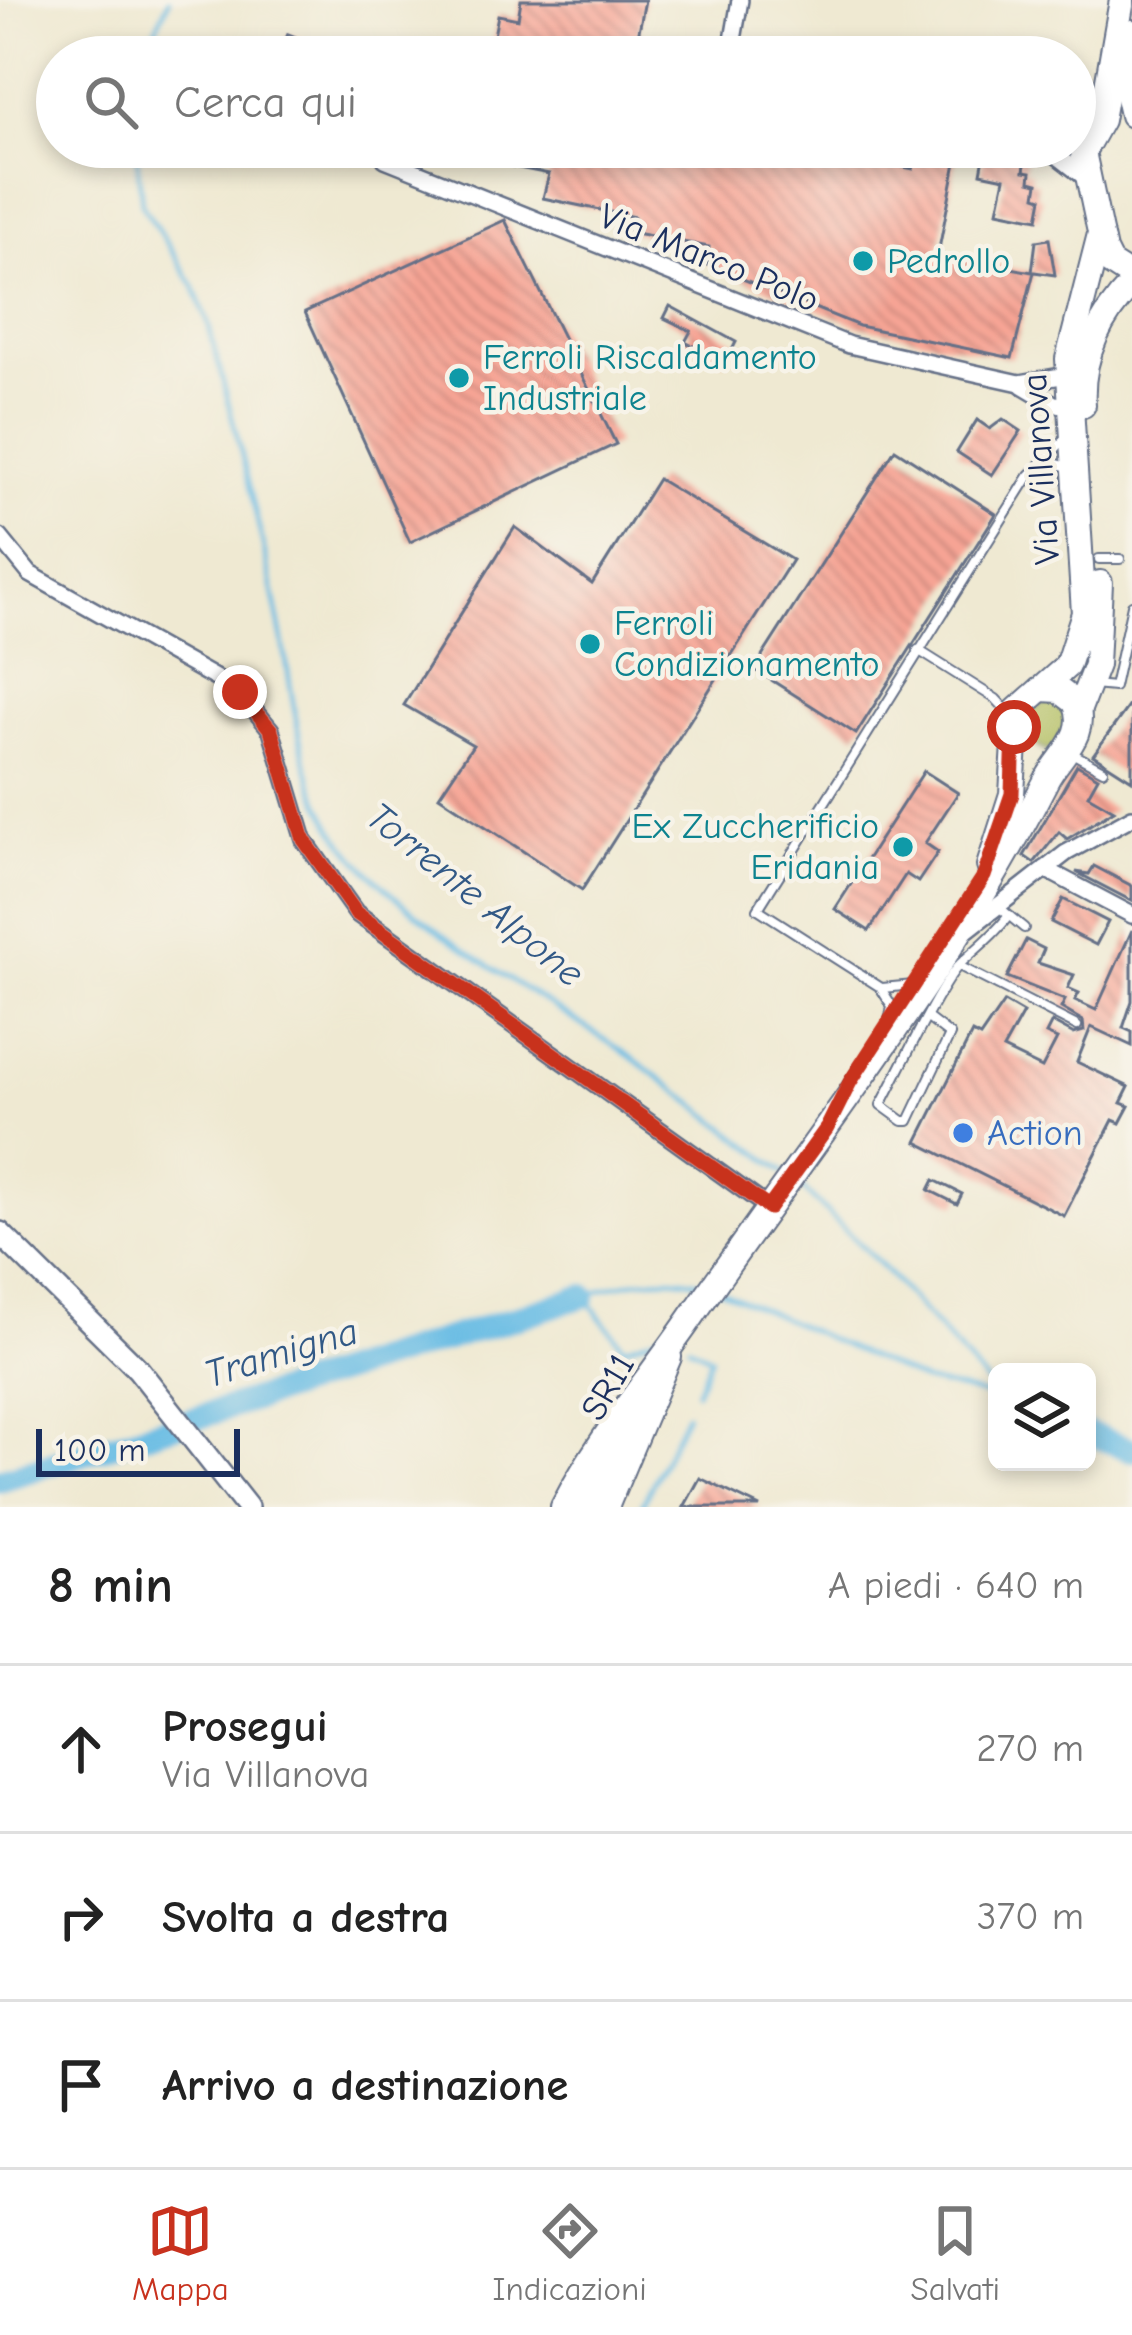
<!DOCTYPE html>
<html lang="it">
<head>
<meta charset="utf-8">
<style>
  body { margin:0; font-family:"Comic Neue",sans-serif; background:#f6f6f6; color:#222 }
  .controls { position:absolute; right:36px; bottom:36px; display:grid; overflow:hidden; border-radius:18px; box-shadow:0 6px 18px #0003 }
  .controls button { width:108px; height:108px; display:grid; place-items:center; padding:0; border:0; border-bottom:3px solid #e0e0e0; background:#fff; color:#222; font:60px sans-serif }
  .scale { position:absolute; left:36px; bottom:30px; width:204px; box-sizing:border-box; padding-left:12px; border:6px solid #1b2f5e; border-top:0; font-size:33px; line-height:42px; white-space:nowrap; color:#1b2f5e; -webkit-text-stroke:9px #f7f3e8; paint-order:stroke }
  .stop { position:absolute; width:36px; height:36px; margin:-27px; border:9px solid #c8321e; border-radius:50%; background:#fff }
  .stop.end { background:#c8321e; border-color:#fff; box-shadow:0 3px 12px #0008 }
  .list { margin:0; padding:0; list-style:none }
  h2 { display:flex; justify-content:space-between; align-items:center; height:156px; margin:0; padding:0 48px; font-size:51px }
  h2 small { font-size:39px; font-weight:400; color:#767676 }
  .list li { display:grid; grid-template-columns:78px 1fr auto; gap:36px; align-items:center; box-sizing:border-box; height:168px; padding:0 48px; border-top:3px solid #e0e0e0 }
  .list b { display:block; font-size:45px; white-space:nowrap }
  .list p { margin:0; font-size:39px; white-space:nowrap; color:#767676 }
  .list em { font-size:39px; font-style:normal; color:#767676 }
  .icon { flex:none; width:66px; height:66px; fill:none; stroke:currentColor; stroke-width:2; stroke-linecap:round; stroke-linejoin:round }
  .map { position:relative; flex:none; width:1132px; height:1507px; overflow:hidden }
  .search { position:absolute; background:#fff; box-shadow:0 6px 18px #0003; left:36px; right:36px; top:36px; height:132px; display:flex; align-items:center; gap:30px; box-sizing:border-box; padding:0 42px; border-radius:66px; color:#767676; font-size:45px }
  .sheet { height:660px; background:#fff }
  nav { display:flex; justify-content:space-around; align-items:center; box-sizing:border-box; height:168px; border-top:3px solid #e0e0e0; background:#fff; font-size:33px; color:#767676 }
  nav a { display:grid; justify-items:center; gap:6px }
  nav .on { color:#c8321e }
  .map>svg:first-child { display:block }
  .green { fill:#b1bd5f; stroke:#66765e; stroke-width:3 }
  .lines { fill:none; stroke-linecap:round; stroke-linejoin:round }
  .stream { stroke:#68bce4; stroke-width:4.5 }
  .river { stroke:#68bce4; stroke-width:24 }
  .building { fill:url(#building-back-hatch) }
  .lane-casing { stroke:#657087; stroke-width:12 }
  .street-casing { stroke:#657087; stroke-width:20 }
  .secondary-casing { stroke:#657087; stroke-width:26 }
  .primary-casing { stroke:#657087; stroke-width:28 }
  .lane { stroke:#fff; stroke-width:8 }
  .street { stroke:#fff; stroke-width:15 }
  .secondary { stroke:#fff; stroke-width:21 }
  .primary { stroke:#fff; stroke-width:24 }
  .route { stroke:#c8321e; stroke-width:15 }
  .culture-dot { fill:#0f9aa8; stroke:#f7f3e8; stroke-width:4.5 }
  .shop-dot { fill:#3f7fe0; stroke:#f7f3e8; stroke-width:4.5 }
  .labels { text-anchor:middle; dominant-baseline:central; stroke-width:9; stroke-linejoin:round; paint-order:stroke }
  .street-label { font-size:36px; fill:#1b2f5e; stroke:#f7f3e8 }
  .culture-label { font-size:36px; fill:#0d838f; stroke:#f7f3e8; text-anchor:start }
  .shop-label { font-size:36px; fill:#366cbe; stroke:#f7f3e8; text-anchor:start }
  .water-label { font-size:39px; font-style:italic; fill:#325986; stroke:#f7f3e8 }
</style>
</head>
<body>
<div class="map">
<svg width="1132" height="1507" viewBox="0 0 1132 1507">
  <defs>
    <pattern id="building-back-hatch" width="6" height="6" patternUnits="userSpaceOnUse" patternTransform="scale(3)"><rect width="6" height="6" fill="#f7a494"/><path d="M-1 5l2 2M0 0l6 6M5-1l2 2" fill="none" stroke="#c7867c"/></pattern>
  </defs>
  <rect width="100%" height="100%" fill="#f7f3e8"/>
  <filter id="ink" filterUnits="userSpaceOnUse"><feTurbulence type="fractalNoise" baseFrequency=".00833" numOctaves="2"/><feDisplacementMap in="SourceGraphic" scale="24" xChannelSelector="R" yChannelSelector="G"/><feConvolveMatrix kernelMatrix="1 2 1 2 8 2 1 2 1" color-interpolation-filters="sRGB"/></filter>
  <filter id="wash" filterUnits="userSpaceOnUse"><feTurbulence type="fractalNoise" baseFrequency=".004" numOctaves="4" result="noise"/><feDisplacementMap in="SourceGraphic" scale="48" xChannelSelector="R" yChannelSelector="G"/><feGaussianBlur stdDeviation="2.7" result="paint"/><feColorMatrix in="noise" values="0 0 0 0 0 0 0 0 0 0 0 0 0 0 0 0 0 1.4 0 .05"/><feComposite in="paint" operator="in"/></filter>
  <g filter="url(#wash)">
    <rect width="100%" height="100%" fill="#efe9d2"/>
    <!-- green -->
    <path class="green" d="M1046,700L1064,704L1069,724L1054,750L1047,751L1025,740C1023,719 1030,712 1046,700Z"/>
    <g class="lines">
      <!-- stream -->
      <g class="stream">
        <polyline points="143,57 169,0"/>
        <path d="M136,147L142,205L194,286L208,323C233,420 258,517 278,615C292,680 295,757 327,817C378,912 543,996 631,1057C683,1094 733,1134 784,1172"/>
        <polyline points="797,1183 877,1261 997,1394"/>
        <polyline points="718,1289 923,1381 997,1398"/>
        <path d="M662,1334L624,1347L584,1296C623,1282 662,1272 702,1283"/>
        <polyline points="688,1345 711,1357 696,1392"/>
        <polyline points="641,1507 686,1414"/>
      </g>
      <!-- river -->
      <g class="river">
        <polyline points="1087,1433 1132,1450"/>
        <polyline points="0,1480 584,1296"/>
      </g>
    </g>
    <g id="blocks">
      <!-- building -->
      <g class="building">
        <polygon points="521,0 645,0 634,57 490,57 498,15 518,19"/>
        <polygon points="288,34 306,41 299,57 278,57"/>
        <polygon points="502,147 892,147 889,164 913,169 917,147 959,147 938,254 1032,272 1036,241 1049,239 1055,275 1034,272 1012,358 859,326 708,265 709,247 630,232 634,217 543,198 549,174 499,164"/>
        <polygon points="993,150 1026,157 1024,171 1031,172 1030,181 1038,183 1036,196 1042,198 1038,219 998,211 1005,178 981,173 984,157 991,159"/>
        <polygon points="505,220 616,444 410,542 305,312"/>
        <polygon points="670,306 736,342 726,362 685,342 691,331 664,318"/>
        <polygon points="1003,419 1021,431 992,475 957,452 977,420 990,429"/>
        <polygon points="895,449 996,514 856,734 754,669"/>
        <polygon points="658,479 792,560 582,890 439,796 473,745 404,705 515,527 592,584"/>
        <polygon points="1132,701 1132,780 1093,755"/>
        <polygon points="1077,765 1098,777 1088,795 1114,810 1067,839 1059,832 1034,863 1024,856"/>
        <polygon points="924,771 958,793 925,843 938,852 918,882 906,874 869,931 835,909"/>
        <polygon points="1094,866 1132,886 1132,901 1076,872 1089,874"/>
        <polygon points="1063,899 1108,922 1096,945 1051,922"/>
        <polygon points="1132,930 1132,1001 1123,1028 1132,1032 1132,1046 1091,1027 1077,1062 1129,1087 1121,1103 1129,1106 1120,1123 1113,1120 1064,1216 917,1142 972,1033 980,1037 1004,1002 1023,1013 1003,1049 1042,1068 1057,1039 1046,1034 1052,1022 1074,1034 1084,1031 1083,1021 1061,1008 1065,1000 1007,977 1026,940 1044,949 1038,963 1074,975 1068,988 1079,993 1075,1000 1096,1010"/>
        <polygon points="934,1180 962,1194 957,1204 929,1190"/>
        <polygon points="700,1478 727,1491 760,1507 684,1507"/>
      </g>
    </g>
  </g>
  <g filter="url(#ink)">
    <use href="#blocks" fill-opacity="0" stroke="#657087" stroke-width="3"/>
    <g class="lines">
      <!-- lane casing -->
      <g class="lane-casing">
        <g id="lane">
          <polyline points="1035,469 1051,462 1071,468"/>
          <polyline points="1099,559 1120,559"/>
          <polyline points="918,650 996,699 1010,714"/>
          <polyline points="1093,685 1114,687 1132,605"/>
          <polyline points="1070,752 1103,770"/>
          <polyline points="1000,908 1024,928"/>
          <polyline points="959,966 1077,1026"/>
          <polyline points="882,988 914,985"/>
          <path d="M929,1019L950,1035L909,1121H903L881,1105C897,1076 941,982 960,964C976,949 992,937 1007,918"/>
          <polyline points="889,1022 892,1006 880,987 758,909 1029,476 1064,440"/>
        </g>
      </g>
      <!-- street casing -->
      <g class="street-casing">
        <g id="street">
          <polyline points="730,57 740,0"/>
          <polyline points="1046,147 1086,178"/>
          <polyline points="385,159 849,345 1020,383 1067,375"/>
          <polyline points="1022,385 1054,404 1068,405"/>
          <polyline points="0,537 30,574 240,692 271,730 304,840 356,913 769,1208"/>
          <polyline points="1045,869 1132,915"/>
          <polyline points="967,930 1066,853 1132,817"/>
        </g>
      </g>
      <!-- secondary casing -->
      <g class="secondary-casing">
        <polyline id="secondary" points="0,1233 138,1369 247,1507"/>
      </g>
      <!-- primary casing -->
      <g class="primary-casing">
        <g id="primary">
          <polyline points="1122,0 1101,120 1083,152 1104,251 1110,263 1132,277"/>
          <polyline points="1132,32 1124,79 1132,115"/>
          <path d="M1083,405C1080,358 1100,317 1132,284"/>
          <polyline points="1079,709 1096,665 1100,583"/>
          <polyline points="989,866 1012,794 1017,710 1067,666 1084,613 1068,359 1100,234"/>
          <path d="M563,1507C600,1435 650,1378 695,1312C817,1136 949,972 1046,781C1059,755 1090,735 1075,702L1059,690L1042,689"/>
          <polyline points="583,1507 630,1419"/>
          <polyline points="606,1507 669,1357"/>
        </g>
      </g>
      <!-- lane -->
      <use href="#lane" class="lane"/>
      <!-- street -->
      <use href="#street" class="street"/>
      <!-- secondary -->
      <use href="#secondary" class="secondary"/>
      <!-- primary -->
      <use href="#primary" class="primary"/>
    </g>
  </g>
  <g class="lines" filter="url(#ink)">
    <!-- route -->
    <polyline class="route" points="240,692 271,730 304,840 356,913 769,1208 827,1128 850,1082 984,876 1012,794 1014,727"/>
  </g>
  <!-- markers -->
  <g class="culture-dot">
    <circle cx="863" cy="261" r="12"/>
    <circle cx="459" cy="378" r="12"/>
    <circle cx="590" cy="644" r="12"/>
    <circle cx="903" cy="847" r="12"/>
  </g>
  <circle class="shop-dot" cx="963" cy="1133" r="12"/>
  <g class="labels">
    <!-- street labels -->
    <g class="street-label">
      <text transform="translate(709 258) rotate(22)">Via Marco Polo</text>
      <text transform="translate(1041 469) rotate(-94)">Via Villanova</text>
      <text transform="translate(608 1387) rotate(-60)">SR11</text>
    </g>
    <!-- culture labels -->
    <g class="culture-label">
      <text x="887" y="261">Pedrollo</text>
      <text x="483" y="357">Ferroli Riscaldamento<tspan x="483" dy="41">Industriale</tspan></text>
      <text x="614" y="623">Ferroli<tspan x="614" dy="41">Condizionamento</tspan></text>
      <text x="879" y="826" text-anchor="end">Ex Zuccherificio<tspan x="879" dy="41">Eridania</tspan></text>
    </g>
    <!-- shop labels -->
    <g class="shop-label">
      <text x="987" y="1133">Action</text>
    </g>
    <!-- water labels -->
    <g class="water-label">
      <text transform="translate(475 895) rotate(39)">Torrente Alpone</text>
      <text transform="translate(281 1353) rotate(-17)">Tramigna</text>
    </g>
  </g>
</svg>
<div class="controls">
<button><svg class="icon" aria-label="layers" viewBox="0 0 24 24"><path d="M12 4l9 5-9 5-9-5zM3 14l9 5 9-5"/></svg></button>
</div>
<div class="scale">100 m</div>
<div class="stop" style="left:1014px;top:727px"></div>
<div class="stop end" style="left:240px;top:692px"></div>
<div class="search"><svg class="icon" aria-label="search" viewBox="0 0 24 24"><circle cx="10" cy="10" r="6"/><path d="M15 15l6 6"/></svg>Cerca qui</div>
</div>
<section class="sheet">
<h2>8 min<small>A piedi · 640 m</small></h2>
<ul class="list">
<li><svg class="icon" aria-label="ahead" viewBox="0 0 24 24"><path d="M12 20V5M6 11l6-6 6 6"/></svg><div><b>Prosegui</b><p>Via Villanova</p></div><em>270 m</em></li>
<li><svg class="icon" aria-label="right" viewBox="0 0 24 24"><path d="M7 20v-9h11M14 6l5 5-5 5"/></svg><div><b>Svolta a destra</b></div><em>370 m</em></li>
<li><svg class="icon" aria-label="arrive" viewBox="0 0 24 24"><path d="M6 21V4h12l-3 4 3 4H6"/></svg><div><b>Arrivo a destinazione</b></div></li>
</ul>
</section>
<nav>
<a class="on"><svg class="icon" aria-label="map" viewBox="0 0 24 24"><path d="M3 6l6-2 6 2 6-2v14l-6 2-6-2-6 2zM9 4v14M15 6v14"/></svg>Mappa</a>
<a><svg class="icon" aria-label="directions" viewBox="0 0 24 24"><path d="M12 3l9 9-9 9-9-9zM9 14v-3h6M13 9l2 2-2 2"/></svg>Indicazioni</a>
<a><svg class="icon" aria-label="saved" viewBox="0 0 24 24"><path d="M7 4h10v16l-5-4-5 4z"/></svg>Salvati</a>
</nav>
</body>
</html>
